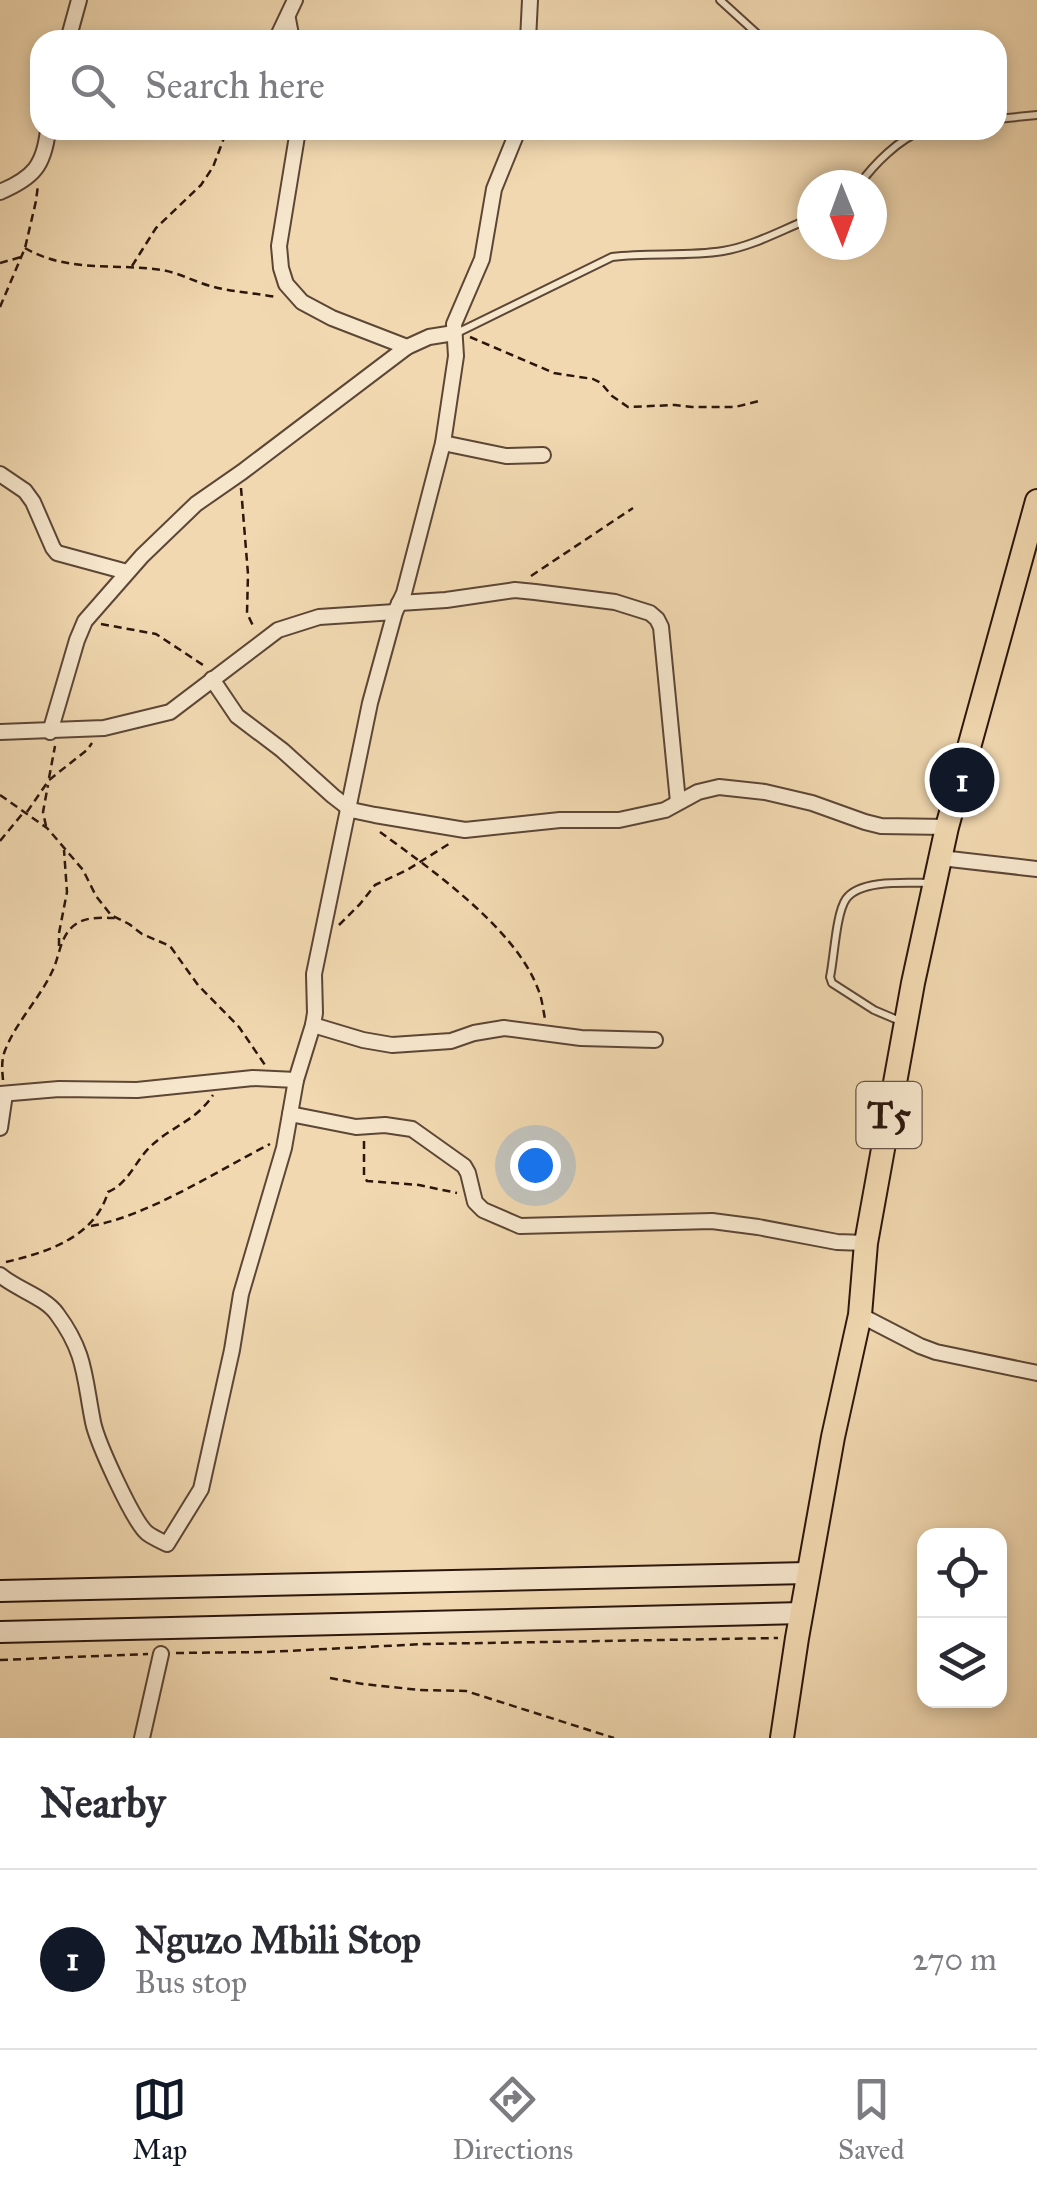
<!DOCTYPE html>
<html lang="en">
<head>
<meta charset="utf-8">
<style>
  body { margin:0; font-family:"IM FELL Great Primer",serif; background:#f2f2f3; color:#2b2b33 }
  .controls { position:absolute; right:30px; bottom:30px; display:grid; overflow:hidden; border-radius:20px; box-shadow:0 5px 15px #0003 }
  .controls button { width:90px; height:90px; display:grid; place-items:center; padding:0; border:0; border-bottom:2px solid #e1e1e2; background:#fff; color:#2b2b33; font:50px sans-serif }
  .compass { position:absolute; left:797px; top:170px; width:90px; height:90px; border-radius:50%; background:#fff; box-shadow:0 5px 15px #0003; rotate:179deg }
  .you { position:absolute; left:535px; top:1165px; width:35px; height:35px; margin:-25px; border:8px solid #fff; border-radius:50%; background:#1a73e8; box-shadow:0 0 0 15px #1a73e833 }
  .badge { display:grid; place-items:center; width:65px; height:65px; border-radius:50%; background:#111827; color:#fff; font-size:32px; font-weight:700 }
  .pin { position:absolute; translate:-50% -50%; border:5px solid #fff; box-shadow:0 2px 10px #0006 }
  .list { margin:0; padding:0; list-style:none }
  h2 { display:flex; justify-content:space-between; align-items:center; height:130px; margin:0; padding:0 40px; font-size:42px }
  h2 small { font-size:32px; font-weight:400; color:#7c7c81 }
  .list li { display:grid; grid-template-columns:65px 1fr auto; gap:30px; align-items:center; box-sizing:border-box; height:180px; padding:0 40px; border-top:2px solid #e1e1e2 }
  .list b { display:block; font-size:38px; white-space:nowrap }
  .list p { margin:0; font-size:32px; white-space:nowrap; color:#7c7c81 }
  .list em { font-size:32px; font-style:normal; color:#7c7c81 }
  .icon { flex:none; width:55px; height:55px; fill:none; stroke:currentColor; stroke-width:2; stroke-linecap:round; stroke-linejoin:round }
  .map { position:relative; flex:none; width:1037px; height:1738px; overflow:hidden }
  .search { position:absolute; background:#fff; box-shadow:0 5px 15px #0003; left:30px; right:30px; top:30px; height:110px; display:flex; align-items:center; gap:25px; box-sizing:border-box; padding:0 35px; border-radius:30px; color:#7c7c81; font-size:38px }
  .sheet { height:310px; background:#fff }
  nav { display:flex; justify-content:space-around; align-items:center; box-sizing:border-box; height:140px; border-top:2px solid #e1e1e2; background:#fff; font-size:28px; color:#7c7c81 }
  nav a { display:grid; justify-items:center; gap:5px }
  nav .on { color:#111827 }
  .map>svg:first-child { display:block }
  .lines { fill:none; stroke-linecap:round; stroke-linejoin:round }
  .service-casing { stroke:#5c4636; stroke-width:10 }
  .minor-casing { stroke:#5c4636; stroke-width:18 }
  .secondary-casing { stroke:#2b160d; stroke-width:24 }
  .trunk-casing { stroke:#2b160d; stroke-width:26 }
  .path { stroke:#2b160d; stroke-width:2.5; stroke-dasharray:8 5; stroke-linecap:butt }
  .service { stroke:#f6e6cc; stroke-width:6 }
  .minor { stroke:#f6e6cc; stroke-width:14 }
  .secondary { stroke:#f6e6cc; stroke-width:20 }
  .trunk { stroke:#f1d8b0; stroke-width:22 }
  .labels { text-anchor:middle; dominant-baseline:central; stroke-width:10; stroke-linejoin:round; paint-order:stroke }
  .shield { fill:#f6e6cc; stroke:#685446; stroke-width:2.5 }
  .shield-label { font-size:38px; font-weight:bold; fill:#2b160d }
</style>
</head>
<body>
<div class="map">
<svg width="1037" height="1738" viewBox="0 0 1037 1738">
  <rect width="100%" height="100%" fill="#f1d8b0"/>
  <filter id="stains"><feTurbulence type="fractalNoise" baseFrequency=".002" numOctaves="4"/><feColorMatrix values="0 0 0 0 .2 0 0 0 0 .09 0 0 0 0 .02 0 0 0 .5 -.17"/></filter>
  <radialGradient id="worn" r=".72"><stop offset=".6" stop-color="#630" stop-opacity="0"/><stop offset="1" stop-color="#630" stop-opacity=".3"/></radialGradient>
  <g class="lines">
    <!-- service casing -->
    <g class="service-casing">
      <g id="service">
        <polyline points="720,0 764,40"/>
        <polyline points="997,119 1037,115"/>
        <path d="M859,185C874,164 899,139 923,130"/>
        <path d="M457,333L612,257C649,252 686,257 723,251C754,246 783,229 812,218"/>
        <path d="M900,1021L874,1010L832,983L830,977C834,959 836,913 846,899C860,879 908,883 930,883"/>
      </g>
    </g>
    <!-- minor casing -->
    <g class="minor-casing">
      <g id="minor">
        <polyline points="288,19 292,40"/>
        <polyline points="68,40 79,0"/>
        <polyline points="276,40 295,0"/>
        <polyline points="528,40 530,0"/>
        <polyline points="298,130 279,246 281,268 286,284 302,302 332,318 407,347"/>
        <path d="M0,192C33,178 44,166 48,130"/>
        <polyline points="443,443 506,456 543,455"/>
        <polyline points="0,474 25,491 33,502 53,548 57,553 127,572"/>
        <polyline points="399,603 446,600 515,590 535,592 615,602 650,613 657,619 661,627 678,802"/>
        <polyline points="212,679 237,716 282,750 333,796 351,810 375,815 465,830 560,820 619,820 665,810 698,792 719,787 765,792 812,803 865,822 881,826 947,827"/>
        <polyline points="0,732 104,728 170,712 278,630 319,617 395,612"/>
        <polyline points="50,732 77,640 85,621 142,556 196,504 242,472 407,347 429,337 454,333"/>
        <polyline points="941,858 1037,869"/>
        <polyline points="313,1025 363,1040 392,1045 451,1041 474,1033 504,1028 581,1038 655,1040"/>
        <polyline points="0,1094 59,1089 137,1090 253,1078 296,1080"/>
        <polyline points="290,1114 356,1127 385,1125 412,1129 464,1166 468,1173 475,1202 483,1210 520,1226 712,1221 758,1227 837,1242 866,1243"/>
        <polyline points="0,1128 5,1094"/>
        <path d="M0,1275C16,1289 45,1297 57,1314C86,1353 84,1377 93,1422C97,1442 133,1521 147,1533C152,1537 161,1541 167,1544L201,1489L232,1350L241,1294L284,1148L296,1080L313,1025L315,1013L314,974L370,703L395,612L404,593L443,443L456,356L454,324L482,259L494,189L518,130"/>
        <polyline points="860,1315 920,1346 936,1352 1037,1373"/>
        <polyline points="142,1738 161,1654"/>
      </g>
    </g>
    <!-- secondary casing -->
    <g class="secondary-casing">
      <g id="secondary">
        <polyline points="0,1591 808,1573"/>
        <polyline points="0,1632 802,1613"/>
      </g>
    </g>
    <!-- trunk casing -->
    <g class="trunk-casing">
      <polyline id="trunk" points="782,1738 797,1638 833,1437 860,1315 866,1243 913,983 947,827 1037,501"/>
    </g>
    <!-- path -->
    <g class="path">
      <path d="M25,248C67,273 116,263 162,270C180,273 197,283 214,287C234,292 255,293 276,297"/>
      <polyline points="0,263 21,257"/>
      <polyline points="132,266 156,228 201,185 213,167 227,130"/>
      <polyline points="0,307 25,248 36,201 38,185"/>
      <polyline points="470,337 554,373 593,379 601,383 612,396 628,407 675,405 692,407 735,407 759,401"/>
      <polyline points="241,488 248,574 247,613 254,628"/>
      <polyline points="531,576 633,508"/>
      <polyline points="101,624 156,634 203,665"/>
      <polyline points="49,778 55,746"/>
      <polyline points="0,795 47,828 54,836 83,870 96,896 111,915 129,924 142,934 170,946 198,985 239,1027 265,1065"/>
      <polyline points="27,812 49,780 87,750 92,743"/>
      <polyline points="46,826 43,812 48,785"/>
      <path d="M380,832C432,870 515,928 538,989C542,998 543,1009 545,1019"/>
      <polyline points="0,841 23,813"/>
      <polyline points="339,925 360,904 375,885 407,870 452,842"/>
      <polyline points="59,946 59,933 67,892 64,850"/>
      <path d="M3,1080C2,1069 1,1059 6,1048C18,1019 43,995 55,965C60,951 62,933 76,924C88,916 103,918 115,918"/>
      <polyline points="364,1141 364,1176 367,1181 419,1185 457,1193"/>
      <path d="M91,1226C148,1216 217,1171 270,1144"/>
      <path d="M6,1262C48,1252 95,1237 108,1192C129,1183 135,1161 151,1146C172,1126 196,1121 213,1095"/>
      <polyline points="176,1653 266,1652 425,1644 778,1638"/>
      <polyline points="0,1660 148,1654"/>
      <polyline points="330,1678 363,1684 420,1690 466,1691 614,1738"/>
    </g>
    <!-- service -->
    <use href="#service" class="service"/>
    <!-- minor -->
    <use href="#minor" class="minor"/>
    <!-- secondary -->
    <use href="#secondary" class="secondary"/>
    <!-- trunk -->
    <use href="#trunk" class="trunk"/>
  </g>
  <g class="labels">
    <!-- shield labels -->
    <rect class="shield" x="856.5" y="1082" width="65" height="66" rx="8"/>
    <g class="shield-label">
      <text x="889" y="1115">T5</text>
    </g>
  </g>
  <rect width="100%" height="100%" filter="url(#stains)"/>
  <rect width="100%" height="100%" fill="url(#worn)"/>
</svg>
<div class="controls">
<button><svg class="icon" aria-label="locate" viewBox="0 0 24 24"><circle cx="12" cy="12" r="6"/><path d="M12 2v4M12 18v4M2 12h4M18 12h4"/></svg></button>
<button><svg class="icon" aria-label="layers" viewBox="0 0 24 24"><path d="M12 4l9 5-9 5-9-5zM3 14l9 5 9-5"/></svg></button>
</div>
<svg class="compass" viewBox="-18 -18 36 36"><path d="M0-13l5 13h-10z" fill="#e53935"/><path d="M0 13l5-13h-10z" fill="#7c7c81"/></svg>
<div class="you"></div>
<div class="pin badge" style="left:962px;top:780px">1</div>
<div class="search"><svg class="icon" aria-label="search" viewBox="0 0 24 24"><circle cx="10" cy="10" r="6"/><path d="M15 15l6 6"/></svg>Search here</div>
</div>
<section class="sheet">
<h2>Nearby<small></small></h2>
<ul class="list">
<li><span class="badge">1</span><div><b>Nguzo Mbili Stop</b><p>Bus stop</p></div><em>270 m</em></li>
</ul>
</section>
<nav>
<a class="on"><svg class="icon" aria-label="map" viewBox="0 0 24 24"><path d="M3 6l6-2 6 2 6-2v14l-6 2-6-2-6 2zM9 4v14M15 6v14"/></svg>Map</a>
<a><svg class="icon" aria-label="directions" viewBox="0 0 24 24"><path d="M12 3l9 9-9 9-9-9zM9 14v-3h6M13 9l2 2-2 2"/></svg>Directions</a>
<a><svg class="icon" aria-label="saved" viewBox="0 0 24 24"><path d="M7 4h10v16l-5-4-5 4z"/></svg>Saved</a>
</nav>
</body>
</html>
